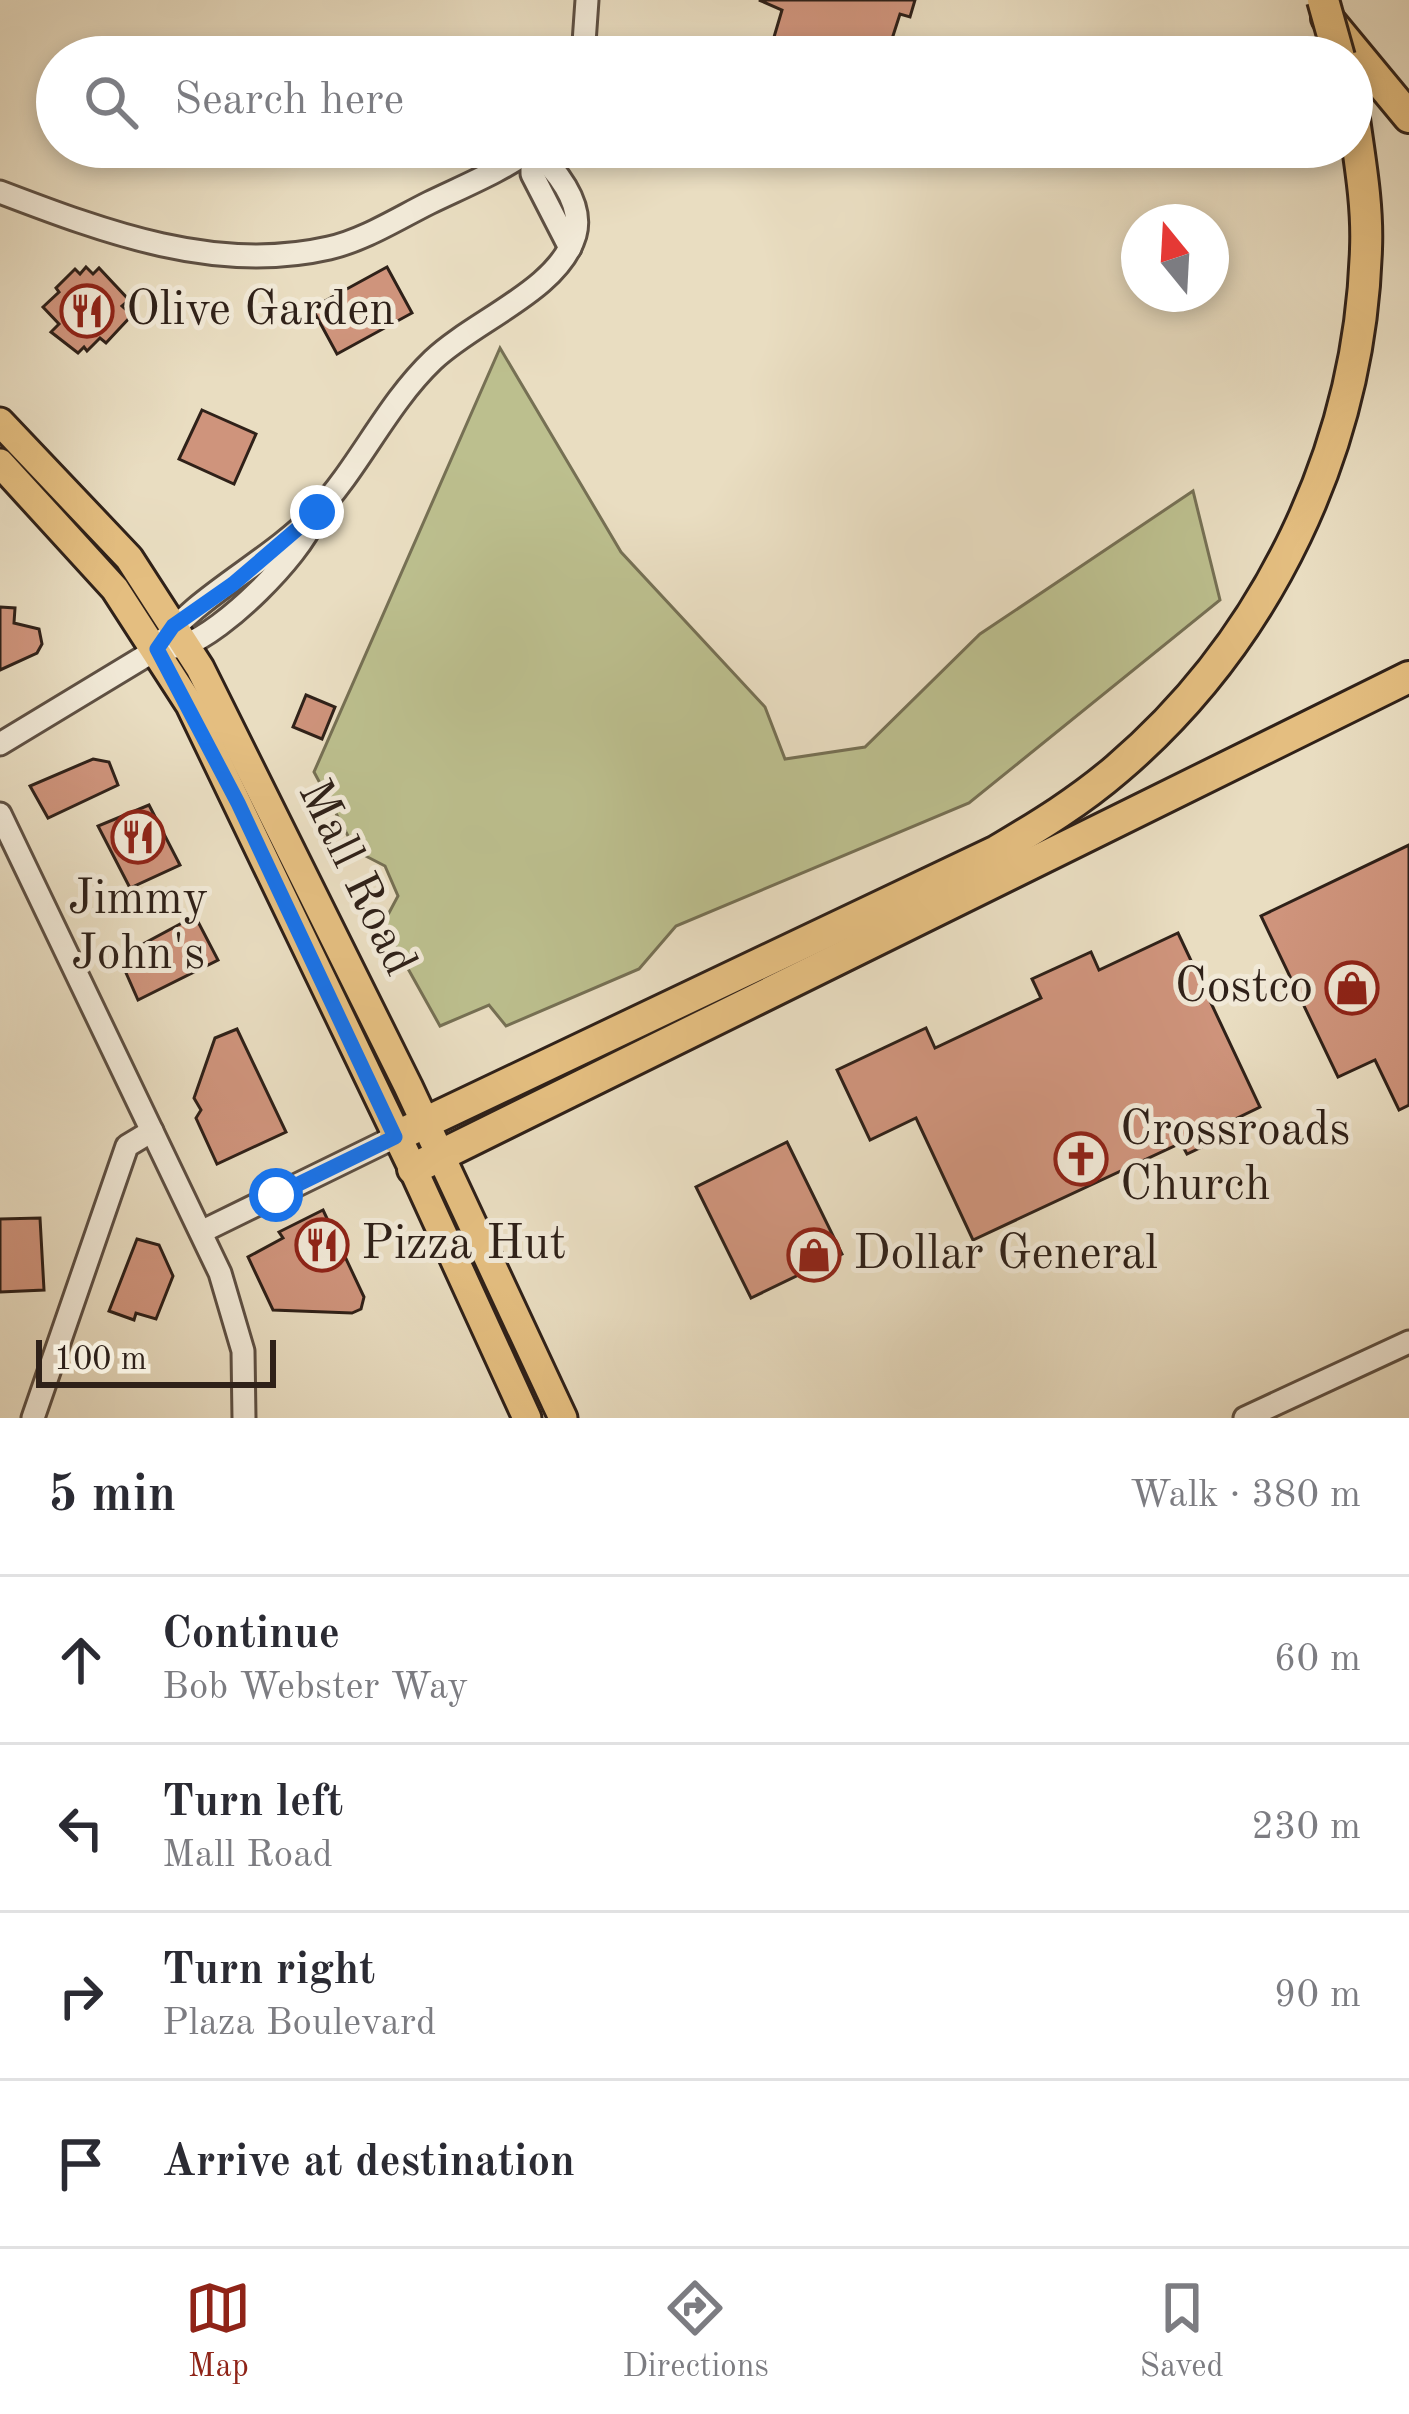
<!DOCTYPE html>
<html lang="en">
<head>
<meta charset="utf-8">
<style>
  body { margin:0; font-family:"Old Standard TT",serif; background:#f2f2f3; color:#2b2b33 }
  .compass { position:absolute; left:1121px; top:204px; width:108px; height:108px; border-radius:50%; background:#fff; box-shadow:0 6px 18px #0003; rotate:342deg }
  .scale { position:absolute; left:36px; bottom:30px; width:240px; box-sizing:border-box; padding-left:12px; border:6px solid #2f2119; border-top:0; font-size:33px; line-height:42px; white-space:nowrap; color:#2f2119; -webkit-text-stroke:9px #f1e9d7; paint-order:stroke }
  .stop { position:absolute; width:36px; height:36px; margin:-27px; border:9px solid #1a73e8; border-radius:50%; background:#fff }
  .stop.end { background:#1a73e8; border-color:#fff; box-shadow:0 3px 12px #0008 }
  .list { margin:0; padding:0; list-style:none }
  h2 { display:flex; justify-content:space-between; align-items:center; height:156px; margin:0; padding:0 48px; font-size:51px }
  h2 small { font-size:39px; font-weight:400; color:#7c7c81 }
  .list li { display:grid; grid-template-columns:78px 1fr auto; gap:36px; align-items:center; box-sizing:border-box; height:168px; padding:0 48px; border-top:3px solid #e1e1e2 }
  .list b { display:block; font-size:45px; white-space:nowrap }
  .list p { margin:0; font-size:39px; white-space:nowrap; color:#7c7c81 }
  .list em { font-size:39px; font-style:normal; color:#7c7c81 }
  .icon { flex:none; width:66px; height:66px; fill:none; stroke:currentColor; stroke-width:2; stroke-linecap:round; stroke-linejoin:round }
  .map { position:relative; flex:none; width:1409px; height:1418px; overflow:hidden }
  .search { position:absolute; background:#fff; box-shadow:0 6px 18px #0003; left:36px; right:36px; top:36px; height:132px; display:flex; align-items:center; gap:30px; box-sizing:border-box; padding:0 42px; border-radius:66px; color:#7c7c81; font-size:45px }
  .sheet { height:828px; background:#fff }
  nav { display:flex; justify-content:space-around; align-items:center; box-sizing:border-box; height:168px; border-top:3px solid #e1e1e2; background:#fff; font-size:33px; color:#7c7c81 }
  nav a { display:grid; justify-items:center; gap:6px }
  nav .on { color:#8f2418 }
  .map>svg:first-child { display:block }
  .green { fill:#bcbf8e; stroke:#767054; stroke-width:3 }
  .building { fill:#cf947c; stroke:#2f2119; stroke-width:3 }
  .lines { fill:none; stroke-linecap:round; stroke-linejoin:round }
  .minor-casing { stroke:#5e5043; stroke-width:27 }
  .major-casing { stroke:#2f2119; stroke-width:33 }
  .highway-casing { stroke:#2f2119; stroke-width:36 }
  .minor { stroke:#f1e9d7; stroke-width:21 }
  .major { stroke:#e4be80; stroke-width:27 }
  .highway { stroke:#e4be80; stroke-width:30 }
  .highway-bridge-casing { stroke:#2f2119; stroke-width:36; stroke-linecap:butt }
  .highway-bridge { stroke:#e4be80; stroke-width:30 }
  .route { stroke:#1a73e8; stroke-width:15 }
  .labels { text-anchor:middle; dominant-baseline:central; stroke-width:10; stroke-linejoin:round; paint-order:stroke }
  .poi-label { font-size:48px; fill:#2f2119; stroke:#f1e9d7; text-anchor:start }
  .street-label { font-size:48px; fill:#2f2119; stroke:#f1e9d7 }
</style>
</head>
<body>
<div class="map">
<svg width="1409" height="1418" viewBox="0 0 1409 1418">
  <rect width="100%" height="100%" fill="#e9ddc1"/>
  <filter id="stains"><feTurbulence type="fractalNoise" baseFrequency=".00167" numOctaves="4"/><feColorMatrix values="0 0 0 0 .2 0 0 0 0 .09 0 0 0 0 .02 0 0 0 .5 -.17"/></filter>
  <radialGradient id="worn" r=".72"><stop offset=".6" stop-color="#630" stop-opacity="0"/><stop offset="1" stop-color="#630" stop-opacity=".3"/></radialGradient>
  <!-- green -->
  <polygon class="green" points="500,348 621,552 765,707 785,759 865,747 980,634 1193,491 1220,600 969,803 676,926 639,969 506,1026 489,1005 440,1026 383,924 398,896 385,866 356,851 314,772"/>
  <!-- building -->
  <g class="building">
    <polygon points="759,0 915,0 910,17 900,14 891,42 879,38 873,57 840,57 774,37 782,10"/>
    <polygon points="86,267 93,274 99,268 129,300 122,306 132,315 106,343 100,338 87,351 84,347 78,353 51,332 59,324 43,307 59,292 56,288 75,269 80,274"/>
    <polygon points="387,267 412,313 337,354 312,308"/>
    <polygon points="202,410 256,434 234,484 179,459"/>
    <polygon points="0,607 15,608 14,623 39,629 42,644 37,653 0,670"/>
    <polygon points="306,695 335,707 322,739 293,727"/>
    <polygon points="93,759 109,762 118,785 48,818 30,786"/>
    <polygon points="149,805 180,865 130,888 98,826"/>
    <polygon points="1409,845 1409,1105 1399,1110 1375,1060 1338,1077 1261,916"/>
    <polygon points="195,916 218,960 138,1000 119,957"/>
    <polygon points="1178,933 1260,1107 1221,1126 1225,1136 1187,1154 1181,1143 973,1240 916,1118 870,1140 837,1070 926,1028 935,1048 1041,998 1032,979 1091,952 1099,970"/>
    <polygon points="237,1029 286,1132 217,1164 196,1118 201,1110 194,1098 215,1038"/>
    <polygon points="787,1142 842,1254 751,1298 696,1187"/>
    <polygon points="323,1210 364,1297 361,1309 352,1313 273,1310 248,1257 283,1238 279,1232"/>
    <polygon points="40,1218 44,1290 0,1292 0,1219"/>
    <polygon points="137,1239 159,1245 173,1276 156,1319 136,1313 134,1320 109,1311"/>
  </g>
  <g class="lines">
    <!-- minor casing -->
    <g class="minor-casing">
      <g id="minor">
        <polyline points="583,57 587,0"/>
        <polyline points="532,150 532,174 570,248"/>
        <path d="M0,192C105,232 216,274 329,248C364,240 397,219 429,203C464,186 504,170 534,147"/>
        <path d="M157,649C193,597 270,562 316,513C360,466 386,405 433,360C475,320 559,290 575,235C584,203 555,167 532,150"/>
        <path d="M0,744L157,649C166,648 177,648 185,645C224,631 299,557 314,519"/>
        <polyline points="0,814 220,1273 243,1351 244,1418"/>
        <polyline points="201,1232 395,1137"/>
        <polyline points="33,1418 127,1146 152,1131"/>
        <polyline points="1245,1418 1409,1342"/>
      </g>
    </g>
    <!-- major casing -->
    <g class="major-casing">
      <g id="major">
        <polyline points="0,422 129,558 200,668 408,1086 563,1418"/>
        <polyline points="0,463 115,589 190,705 413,1169 527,1418"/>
      </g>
    </g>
    <!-- highway casing -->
    <g class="highway-casing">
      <g id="highway">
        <polyline points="1327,18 1409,117"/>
        <path d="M395,1137L997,851C1039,826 1080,801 1117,769C1268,640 1360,448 1366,249C1368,200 1358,152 1352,104"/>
        <polyline points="413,1169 1409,677"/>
      </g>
    </g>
    <!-- minor -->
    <use href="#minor" class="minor"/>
    <!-- major -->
    <use href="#major" class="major"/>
    <!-- highway -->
    <use href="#highway" class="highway"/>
    <!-- highway-bridge casing -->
    <g class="highway-bridge-casing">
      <polyline id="highway-bridge" points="1323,0 1339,57"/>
    </g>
    <!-- highway-bridge -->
    <use href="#highway-bridge" class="highway-bridge"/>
  </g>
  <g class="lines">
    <!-- route -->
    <polyline class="route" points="276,1195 395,1137 238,803 157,649 173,626 233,584 317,512"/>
  </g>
  <!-- icons -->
  <defs>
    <g id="restaurant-ring" transform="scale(2.7)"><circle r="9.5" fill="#f1e9d7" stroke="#8f2418" stroke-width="1.5"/><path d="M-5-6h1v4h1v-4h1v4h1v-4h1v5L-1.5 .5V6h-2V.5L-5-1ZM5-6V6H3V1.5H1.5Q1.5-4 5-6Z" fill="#8f2418"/></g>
    <g id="shop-ring" transform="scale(2.7)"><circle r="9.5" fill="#f1e9d7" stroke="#8f2418" stroke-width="1.5"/><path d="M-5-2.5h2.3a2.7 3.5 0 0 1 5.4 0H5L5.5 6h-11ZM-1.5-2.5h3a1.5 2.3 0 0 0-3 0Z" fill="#8f2418"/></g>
    <g id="church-ring" transform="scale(2.7)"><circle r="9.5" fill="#f1e9d7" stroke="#8f2418" stroke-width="1.5"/><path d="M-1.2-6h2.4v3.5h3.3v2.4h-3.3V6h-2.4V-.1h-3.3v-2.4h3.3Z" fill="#8f2418"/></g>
  </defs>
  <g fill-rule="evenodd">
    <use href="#restaurant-ring" x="87" y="311"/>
    <use href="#restaurant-ring" x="138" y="837"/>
    <use href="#shop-ring" x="1352" y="988"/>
    <use href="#church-ring" x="1081" y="1159"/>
    <use href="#restaurant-ring" x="322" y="1245"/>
    <use href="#shop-ring" x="814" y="1255"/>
  </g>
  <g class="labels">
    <!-- poi labels -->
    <g class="poi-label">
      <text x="126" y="311">Olive Garden</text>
      <text x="138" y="900" text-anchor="middle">Jimmy<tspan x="138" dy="55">John's</tspan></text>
      <text x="1313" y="988" text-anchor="end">Costco</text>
      <text x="1120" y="1131">Crossroads<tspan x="1120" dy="55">Church</tspan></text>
      <text x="361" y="1245">Pizza Hut</text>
      <text x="853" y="1255">Dollar General</text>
    </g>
    <!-- street labels -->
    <g class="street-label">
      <text transform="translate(356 878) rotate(64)">Mall Road</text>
    </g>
  </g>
  <rect width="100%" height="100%" filter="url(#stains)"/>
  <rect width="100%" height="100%" fill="url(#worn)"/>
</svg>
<svg class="compass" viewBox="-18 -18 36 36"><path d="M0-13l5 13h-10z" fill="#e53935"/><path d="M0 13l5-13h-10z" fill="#7c7c81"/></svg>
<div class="scale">100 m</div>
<div class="stop" style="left:276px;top:1195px"></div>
<div class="stop end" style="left:317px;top:512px"></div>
<div class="search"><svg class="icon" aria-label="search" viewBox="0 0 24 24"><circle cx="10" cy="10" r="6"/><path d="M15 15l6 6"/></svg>Search here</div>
</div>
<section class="sheet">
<h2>5 min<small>Walk · 380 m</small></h2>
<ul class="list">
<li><svg class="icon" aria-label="ahead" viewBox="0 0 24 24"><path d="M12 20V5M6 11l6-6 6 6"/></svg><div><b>Continue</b><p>Bob Webster Way</p></div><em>60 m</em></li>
<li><svg class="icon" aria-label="left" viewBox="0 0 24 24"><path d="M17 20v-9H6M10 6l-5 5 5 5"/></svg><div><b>Turn left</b><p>Mall Road</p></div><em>230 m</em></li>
<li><svg class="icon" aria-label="right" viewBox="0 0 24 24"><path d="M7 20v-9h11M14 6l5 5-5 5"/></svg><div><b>Turn right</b><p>Plaza Boulevard</p></div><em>90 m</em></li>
<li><svg class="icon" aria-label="arrive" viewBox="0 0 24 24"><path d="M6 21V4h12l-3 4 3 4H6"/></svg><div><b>Arrive at destination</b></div></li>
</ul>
</section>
<nav>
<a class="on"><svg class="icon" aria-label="map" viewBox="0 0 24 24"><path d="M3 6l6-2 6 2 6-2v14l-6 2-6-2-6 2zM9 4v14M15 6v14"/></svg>Map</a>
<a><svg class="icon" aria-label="directions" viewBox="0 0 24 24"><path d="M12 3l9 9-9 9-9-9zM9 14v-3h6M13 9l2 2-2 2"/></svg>Directions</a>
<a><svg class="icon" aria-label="saved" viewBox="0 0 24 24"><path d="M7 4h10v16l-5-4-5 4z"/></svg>Saved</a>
</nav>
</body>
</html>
